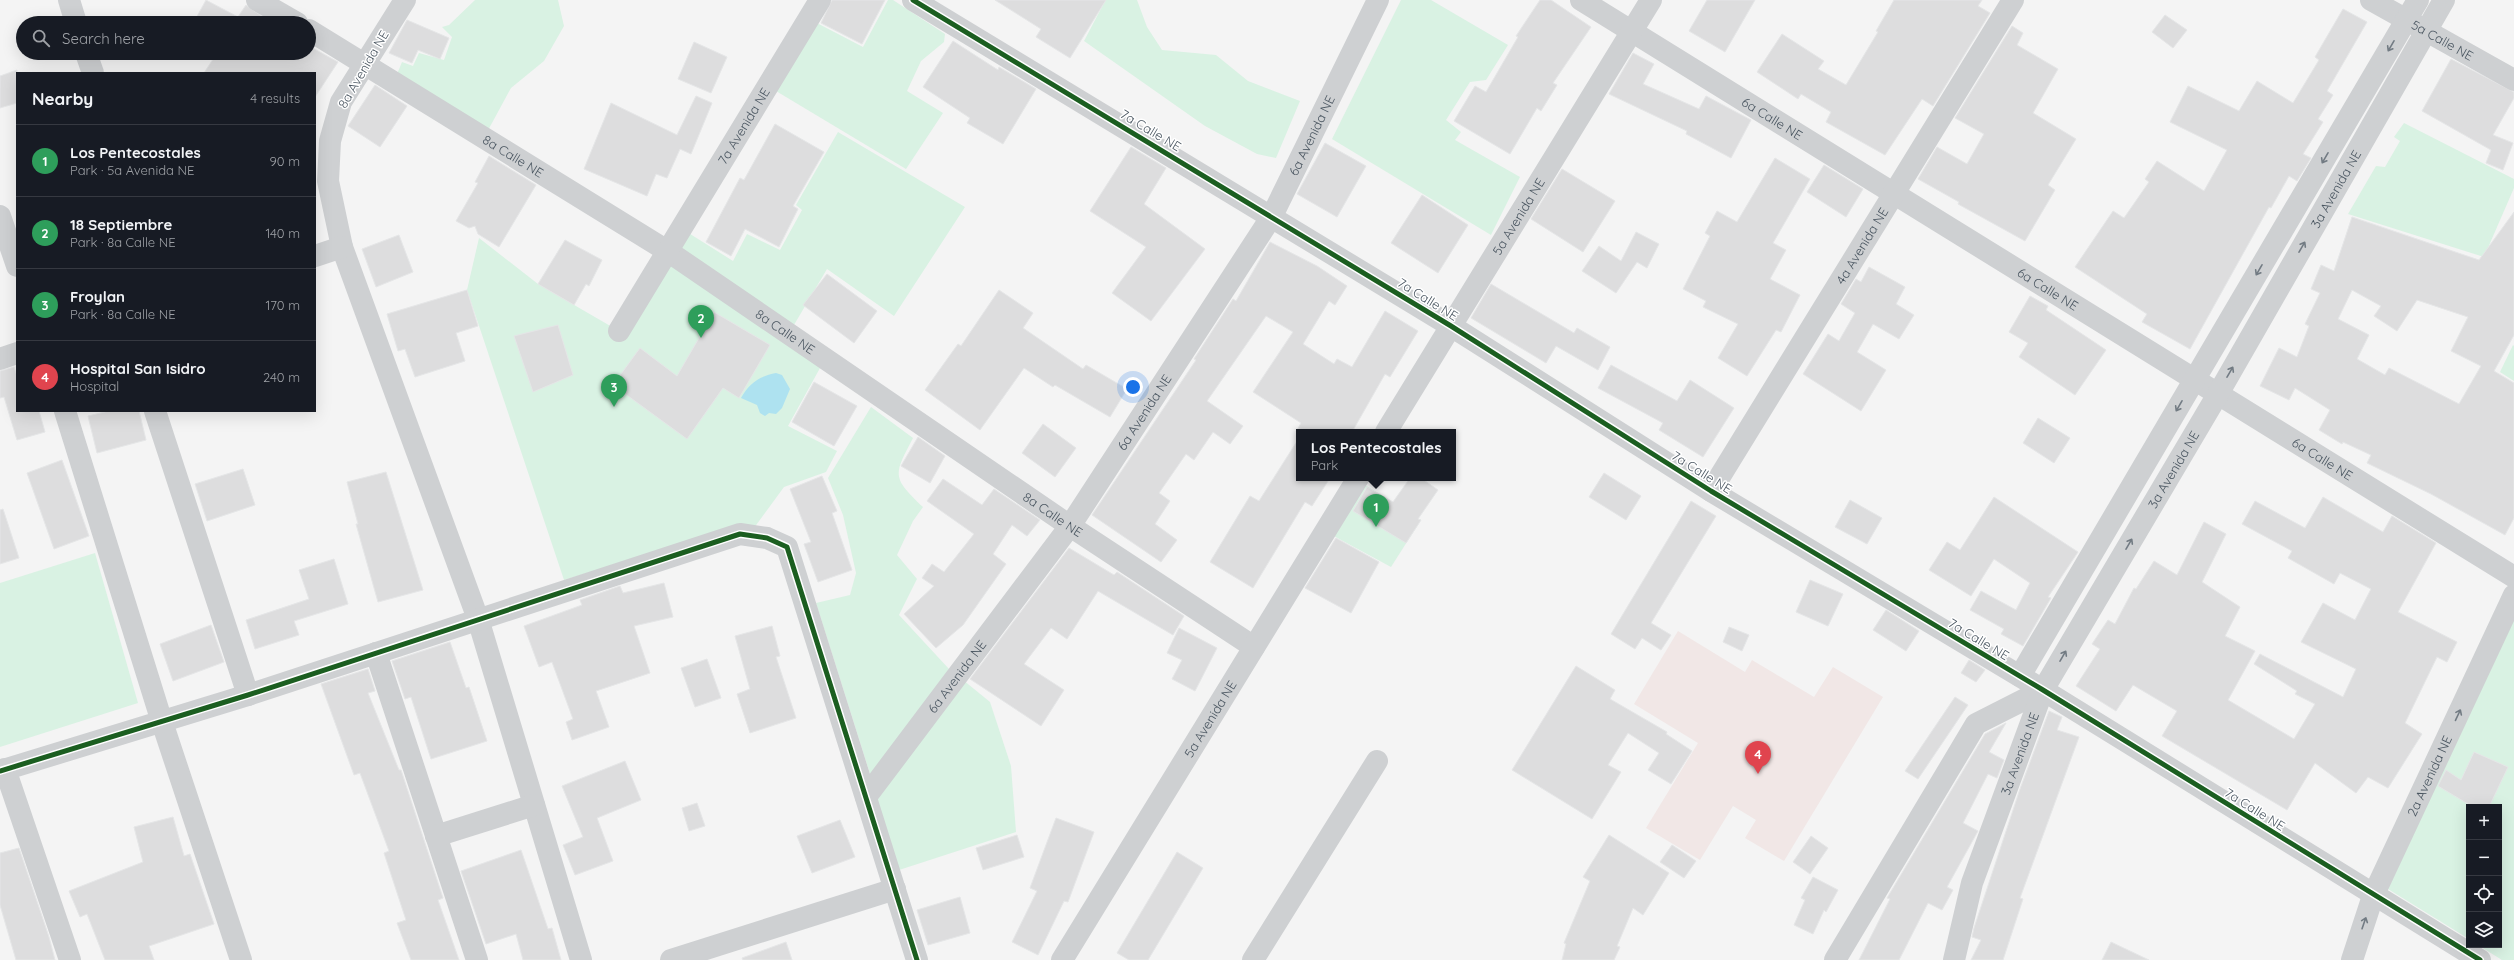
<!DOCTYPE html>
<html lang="en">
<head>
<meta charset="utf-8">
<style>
  body { margin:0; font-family:Quicksand,sans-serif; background:#242831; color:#f1f3f6 }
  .controls { position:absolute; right:12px; bottom:12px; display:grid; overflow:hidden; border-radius:0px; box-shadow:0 4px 16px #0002 }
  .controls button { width:36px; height:36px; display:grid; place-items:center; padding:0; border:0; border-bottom:1px solid #363941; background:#171b24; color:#f1f3f6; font:20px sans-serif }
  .you { position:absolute; left:1133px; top:387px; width:14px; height:14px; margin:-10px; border:3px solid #fff; border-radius:50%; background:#1a73e8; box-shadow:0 0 0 6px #1a73e833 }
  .badge { display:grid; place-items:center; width:26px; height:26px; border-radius:50%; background:#0f766e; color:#fff; font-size:13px; font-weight:700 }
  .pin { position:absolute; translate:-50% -33px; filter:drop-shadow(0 1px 2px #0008) }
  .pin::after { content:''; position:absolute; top:21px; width:14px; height:12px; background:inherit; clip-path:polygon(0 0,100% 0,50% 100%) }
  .popup { position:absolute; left:1296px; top:429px; width:160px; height:52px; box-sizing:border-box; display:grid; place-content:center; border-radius:0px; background:#171b24; filter:drop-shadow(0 1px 3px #0005); font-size:13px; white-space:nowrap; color:#9ea1a6 }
  .popup b { font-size:15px; color:#f1f3f6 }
  .popup::after { content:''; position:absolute; left:50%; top:100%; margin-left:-8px; border:8px solid transparent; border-top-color:#171b24 }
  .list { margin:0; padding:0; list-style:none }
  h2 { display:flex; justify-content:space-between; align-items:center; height:52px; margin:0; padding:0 16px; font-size:17px }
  h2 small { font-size:13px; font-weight:400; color:#9ea1a6 }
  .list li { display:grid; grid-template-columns:26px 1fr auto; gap:12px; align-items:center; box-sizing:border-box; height:72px; padding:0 16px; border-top:1px solid #363941 }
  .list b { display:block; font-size:15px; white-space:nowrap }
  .list p { margin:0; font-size:13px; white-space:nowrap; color:#9ea1a6 }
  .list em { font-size:13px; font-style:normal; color:#9ea1a6 }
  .icon { flex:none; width:22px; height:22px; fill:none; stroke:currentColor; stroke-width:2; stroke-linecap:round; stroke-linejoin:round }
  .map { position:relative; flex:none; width:2514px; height:960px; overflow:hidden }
  .search { position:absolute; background:#171b24; box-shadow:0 4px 16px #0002; left:16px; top:16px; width:300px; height:44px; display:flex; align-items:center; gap:10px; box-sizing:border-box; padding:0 14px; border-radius:22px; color:#9ea1a6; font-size:15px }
  .panel { position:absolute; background:#171b24; box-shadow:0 4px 16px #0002; left:16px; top:72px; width:300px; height:340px; border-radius:0px }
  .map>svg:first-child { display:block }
  .medical { fill:#f1e7e6 }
  .green { fill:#d9f2e3 }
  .water { fill:#aee2f0 }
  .building { fill:#ddddde; stroke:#e5e6e7; fill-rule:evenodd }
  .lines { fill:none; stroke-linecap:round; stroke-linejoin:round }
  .minor { stroke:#ced0d2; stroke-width:22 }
  .cycleway-casing { stroke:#fff; stroke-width:8 }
  .cycleway { stroke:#1b5e20; stroke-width:5 }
  .oneway { stroke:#727b83 }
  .labels { text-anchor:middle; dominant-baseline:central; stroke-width:3; stroke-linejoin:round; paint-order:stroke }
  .street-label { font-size:13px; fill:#4a5661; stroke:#fff }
</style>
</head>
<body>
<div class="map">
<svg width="2514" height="960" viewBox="0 0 2514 960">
  <rect width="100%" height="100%" fill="#f4f4f4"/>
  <!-- medical -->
  <polygon class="medical" points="1678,631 1745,672 1752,660 1814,697 1833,667 1883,697 1784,861 1745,838 1756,820 1733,806 1700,860 1646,828 1698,743 1634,704"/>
  <!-- green -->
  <g class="green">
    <polygon points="475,0 558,0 564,26 544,61 511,88 486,134 395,79 402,62 413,66 419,53 444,60 452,37 442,27 449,25"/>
    <polygon points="888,0 893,0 945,34 944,42 921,61 907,91 943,113 906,169 771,88 813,21 863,47"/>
    <polygon points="1100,0 1137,0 1147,27 1162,50 1216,55 1248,81 1300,101 1276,158 1257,154 1205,126 1084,41 1104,3"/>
    <polygon points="1401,0 1431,0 1508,45 1486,80 1470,82 1446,120 1461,132 1455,140 1520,177 1491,235 1332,139"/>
    <polygon points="2404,123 2514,179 2514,188 2484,257 2348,214 2376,166 2385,167 2400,141 2394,137"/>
    <polygon points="838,132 965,207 894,316 827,269 791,330 675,250 687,232 733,261 747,234 780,250 802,210 796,205"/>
    <polygon points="479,238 538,284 619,331 669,252 825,359 788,426 837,451 826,472 784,487 754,528 738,527 564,580 467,290"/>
    <polygon points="2513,345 2514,346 2514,381 2500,372"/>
    <path d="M871,407L913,438C893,476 892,477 923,507L913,521L897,555L917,579L899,615L949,669L871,777L816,603L850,595L856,573L843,515L828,478Z"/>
    <polygon points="1362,483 1421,520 1391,567 1330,534"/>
    <polygon points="95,553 138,703 0,747 0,583"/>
    <polygon points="2514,616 2514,960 2502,960 2478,945 2499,945 2499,807 2469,807 2469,939 2388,889"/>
    <polygon points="963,680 990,702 1011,766 1016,832 896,871 873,798"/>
  </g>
  <!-- water -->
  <path class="water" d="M776,373L782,375L790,389L782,408L776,414L769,413L765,416L760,413L757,405L741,398C749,383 760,376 776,373Z"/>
  <!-- building -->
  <g class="building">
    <polygon points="206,0 238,17 246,5 267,20 266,23 199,23 195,20"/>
    <polygon points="832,0 885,0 862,44 821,23"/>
    <polygon points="995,0 1106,0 1070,58 1036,37 1041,29"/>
    <polygon points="1540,0 1551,0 1591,27 1553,83 1557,85 1541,111 1537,108 1510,154 1454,121 1475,86 1486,92 1518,37 1516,36"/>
    <polygon points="1707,0 1755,0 1725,52 1689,31"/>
    <polygon points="1894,0 1982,0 1978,6 1990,13 1933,106 1922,99 1885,155 1826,122 1831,112 1801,94 1798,99 1757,72 1782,34 1824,61 1818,69 1846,85 1878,32 1876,31"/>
    <polygon points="2343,9 2367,22 2327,91 2333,95 2318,119 2323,122 2303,154 2311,158 2297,181 2289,176 2271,208 2269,207 2190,349 2142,322 2147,314 2075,267 2113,211 2124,218 2149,182 2145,179 2157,161 2204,191 2227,150 2170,122 2188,86 2239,111 2257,81 2293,103 2319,60 2315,57"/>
    <polygon points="2165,15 2187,30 2173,48 2152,32"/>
    <polygon points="407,20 449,38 440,59 418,50 412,63 389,53"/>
    <polygon points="2012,26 2023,33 2017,45 2058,69 2033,113 2076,139 2048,185 2055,190 2025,241 1958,204 1959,202 1918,179 1937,147 1967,164 1984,134 1955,118"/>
    <polygon points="953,41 998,70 999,67 1036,89 1003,144 967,123 970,118 923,87"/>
    <polygon points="694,42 727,57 711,93 678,79"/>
    <polygon points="309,46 338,62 315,97 315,73 204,73 217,53 309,53"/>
    <polygon points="1633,53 1654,64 1643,84 1699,109 1706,96 1751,120 1731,158 1686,134 1687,131 1609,94"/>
    <polygon points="2451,59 2514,92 2514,98 2493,135 2513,143 2503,170 2486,163 2491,150 2422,111"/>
    <polygon points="17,70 17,103 0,108 0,76"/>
    <polygon points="375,85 407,106 380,147 348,126"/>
    <polygon points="696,96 712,103 691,154 680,149 667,178 656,174 647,196 584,169 611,103 677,135"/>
    <polygon points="775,124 824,152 793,206 798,209 779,247 745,229 731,256 706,242 740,178 744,180"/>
    <polygon points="1325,143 1366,166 1337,217 1297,194"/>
    <polygon points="1131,147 1166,168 1144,204 1205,249 1151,321 1112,293 1146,247 1090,211"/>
    <polygon points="489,156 536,185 499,247 478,234 475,226 469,228 456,221 478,183 475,182"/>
    <polygon points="1775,158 1810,179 1773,243 1786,250 1770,279 1800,295 1781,332 1776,330 1747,376 1718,358 1738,324 1703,307 1706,301 1683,289 1710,236 1705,233 1717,211 1737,222"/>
    <polygon points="1824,165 1863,189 1846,217 1807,192"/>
    <polygon points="1562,169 1615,201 1583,252 1531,219"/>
    <polygon points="1422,195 1468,225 1438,273 1391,243"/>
    <path d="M2514,212V335L2494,371L2514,383V518L2505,535L2431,494L2367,463L2371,455L2343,442L2342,444L2319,430L2330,410L2295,388L2289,400L2260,386L2279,348L2297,357L2309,326L2305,324L2320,293L2311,289L2321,265L2334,271L2352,217L2479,260ZM2352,290L2381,306L2374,316L2397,331L2417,300L2468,317L2451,351L2481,366L2459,404L2389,368L2385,375L2357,359L2369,335L2338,319Z"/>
    <polygon points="1636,232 1659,244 1647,268 1637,262 1616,293 1582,271 1599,246 1621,261"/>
    <polygon points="399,235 413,272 376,287 362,249"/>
    <polygon points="565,240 602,260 589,286 586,284 574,305 538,284"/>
    <polygon points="1270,242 1317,266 1347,286 1335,305 1329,301 1303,344 1334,364 1337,359 1352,367 1385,311 1418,331 1390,377 1385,374 1352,432 1296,432 1301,423 1253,392 1293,332 1266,316 1207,401 1243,426 1230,444 1213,432 1194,460 1186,454 1159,493 1170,501 1155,524 1177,540 1161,562 1092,515 1196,360 1194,359 1233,299 1236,301"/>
    <polygon points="1869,267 1905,287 1896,304 1914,315 1899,339 1873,324 1857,352 1886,370 1861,411 1803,374 1828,334 1839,341 1855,313 1841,304 1856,279 1861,282"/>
    <polygon points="827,274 877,311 854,343 803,305"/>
    <polygon points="1491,284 1574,333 1577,328 1610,347 1598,370 1556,346 1546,363 1471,318"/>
    <polygon points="467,290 478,326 456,333 465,361 415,377 405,349 398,351 387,314"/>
    <polygon points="999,290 1033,313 1023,328 1083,369 1086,365 1127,389 1110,417 1055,385 1053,387 1024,368 980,430 925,390 958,344 961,346"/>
    <polygon points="2030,296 2048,306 2046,310 2106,350 2075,395 2019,357 2028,343 2009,332"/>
    <polygon points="714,312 770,345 739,398 723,388 687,439 613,385 640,348 677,376"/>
    <polygon points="558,325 573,375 533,392 514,336"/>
    <polygon points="1611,365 1677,401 1690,380 1734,408 1703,457 1659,430 1663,423 1598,388"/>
    <polygon points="14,367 17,376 17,411 39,411 45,432 17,440 4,397 0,398 0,371"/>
    <polygon points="814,382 857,406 834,446 792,422"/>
    <polygon points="109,411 139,411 146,440 97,453 88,416"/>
    <polygon points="2038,418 2070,438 2054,463 2023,443"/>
    <polygon points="1043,424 1076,448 1055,477 1022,453"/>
    <polygon points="918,437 945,456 930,483 901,466"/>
    <polygon points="1299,438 1299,478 1330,478 1312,506 1305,502 1253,588 1210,562 1250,496 1259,501"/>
    <polygon points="62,460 89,536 54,549 27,473"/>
    <polygon points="243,469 255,505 207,521 195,484"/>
    <polygon points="386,472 423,590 378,602 356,524 358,524 347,482"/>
    <polygon points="1604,473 1641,496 1626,520 1589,497"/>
    <polygon points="822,476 837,511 832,513 852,570 818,582 804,544 811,542 790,489"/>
    <polygon points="1410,478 1421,478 1438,490 1418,519 1421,520 1406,543 1353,511 1367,487 1393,502"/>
    <polygon points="943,479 982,505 994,489 1040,520 1027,536 1012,525 993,554 1006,564 963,625 936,648 904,614 934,586 922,578 932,564 944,572 974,534 927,501"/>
    <polygon points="1994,497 2078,552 2048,597 2051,598 2023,646 2001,634 2004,629 1970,610 1981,591 2016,610 2030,583 1994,559 1971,596 1929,570 1947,542 1960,550"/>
    <polygon points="2323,497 2383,532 2392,516 2436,543 2398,612 2457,642 2447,662 2437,657 2405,723 2422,734 2388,788 2368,777 2356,793 2315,763 2287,810 2162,736 2177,711 2133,685 2116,711 2076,686 2100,649 2092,644 2108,620 2115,624 2134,588 2136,589 2154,561 2177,575 2204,522 2226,534 2202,582 2240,607 2225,636 2255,651 2228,700 2294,739 2315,704 2295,694 2297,691 2254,664 2260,654 2343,697 2356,669 2301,642 2323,603 2355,620 2371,589 2340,573 2334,584 2288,558 2292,551 2242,524 2255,501 2305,528"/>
    <polygon points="1850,500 1882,518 1867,544 1835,527"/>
    <polygon points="1691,501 1716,516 1651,623 1671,635 1661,650 1642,638 1635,649 1611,634"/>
    <polygon points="3,509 19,558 0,564 0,510"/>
    <polygon points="1336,538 1379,562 1351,613 1305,588"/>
    <polygon points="1069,548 1114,575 1117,572 1184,616 1173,635 1098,591 1067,639 1051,628 1024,664 1064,690 1041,726 970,679"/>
    <polygon points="334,559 348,604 294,621 299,635 255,649 246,620 309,599 299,570"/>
    <polygon points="1810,580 1843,594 1828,626 1796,612"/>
    <polygon points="664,583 673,617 634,626 650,673 596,691 609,727 572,740 566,722 573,719 552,662 539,667 524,626 582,605 580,600 620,586 623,593"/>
    <polygon points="1886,610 1919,631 1906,651 1873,630"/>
    <polygon points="211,625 224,662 173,681 160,644"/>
    <polygon points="772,626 780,656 776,657 796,718 750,733 737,694 750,689 735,636"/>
    <polygon points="1729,627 1749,635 1742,651 1723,642"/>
    <polygon points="1179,628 1217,648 1195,691 1172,679 1182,660 1167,653"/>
    <polygon points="450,642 466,688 469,687 487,741 431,759 411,697 405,699 392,661"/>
    <polygon points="707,659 721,698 695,707 681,668"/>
    <polygon points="1969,660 1985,670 1976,682 1961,673"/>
    <polygon points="1576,666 1615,690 1610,699 1667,732 1666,734 1692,751 1671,784 1648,770 1659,753 1628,733 1608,765 1621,772 1592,819 1512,770"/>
    <polygon points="368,669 375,691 368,693 399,770 401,770 443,898 438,900 459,960 411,960 397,923 406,920 384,853 389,851 360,773 354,775 321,684"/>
    <polygon points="1955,697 1968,705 1918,779 1905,771"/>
    <polygon points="2049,711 2062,717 2057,730 2079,737 2020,898 2023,899 2003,960 1971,960 1981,940 1972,937 1974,928 2020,789"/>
    <polygon points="2006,723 1989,752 2004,760 1997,778 1988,774 1963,823 1978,831 1947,887 1953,890 1942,910 1928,903 1899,960 1859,960 1890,899 1887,898 1985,734"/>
    <polygon points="2474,752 2508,767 2489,807 2473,807 2438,786 2446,770 2461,780"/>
    <polygon points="625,761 641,800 597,818 613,861 575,875 563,845 583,837 562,786"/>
    <polygon points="697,803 705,826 689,831 682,808"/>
    <polygon points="173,817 184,856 190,854 214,924 149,946 154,960 105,960 87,914 80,917 69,891 143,862 134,827"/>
    <polygon points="1056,818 1094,832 1068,902 1064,901 1038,955 1012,942 1037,891 1030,888"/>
    <polygon points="840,820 855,857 812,873 797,836"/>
    <polygon points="1017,835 1024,857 983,870 976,848"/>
    <polygon points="1609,835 1669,873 1643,915 1633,908 1617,946 1620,947 1614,960 1562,960 1566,944 1564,943 1590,881 1583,877"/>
    <polygon points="1811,836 1828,848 1810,874 1793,862"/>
    <polygon points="1672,845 1696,861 1684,878 1660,862"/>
    <polygon points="19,848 49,937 55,960 16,960 0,905 0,853"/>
    <polygon points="521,850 548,929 552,928 561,960 523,960 516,934 486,944 461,871"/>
    <polygon points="1177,852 1203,868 1148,960 1129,960 1117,953"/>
    <polygon points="1813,877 1838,890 1826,912 1824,910 1813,934 1794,925 1805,900 1801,898"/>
    <polygon points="960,897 970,933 928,945 917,910"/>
    <polygon points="786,942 792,960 743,960 742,958"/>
    <polygon points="2111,942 2149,960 2102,960"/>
  </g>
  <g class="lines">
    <!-- minor -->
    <g class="minor">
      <polyline points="69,0 76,23"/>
      <polyline points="257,0 297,23"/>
      <polyline points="405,0 341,102 330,141 328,181 342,247 478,619 581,960"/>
      <polyline points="913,0 1451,326 1711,491 2043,690 2480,960"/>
      <path id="s1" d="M1581,0L2514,577"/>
      <path id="s2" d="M2371,0L2514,80"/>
      <path id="s3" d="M309,30L669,252L1070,526L1254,647"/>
      <polyline points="86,53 93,73"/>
      <polyline points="0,216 17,266"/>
      <polyline points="315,256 342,247"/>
      <path id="s4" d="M619,331L820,0"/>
      <polyline points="0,359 17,353"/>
      <polyline points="65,411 162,722 241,960"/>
      <polyline points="155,411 248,695"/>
      <path id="s5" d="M1386,432L1651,0"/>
      <path id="s6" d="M1711,491L2013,0"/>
      <polyline points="376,653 477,960"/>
      <polyline points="2020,676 2418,0"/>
      <polyline points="5,769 70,960"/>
      <polyline points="0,771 248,695 740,534 767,538 787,547 917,960"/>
      <path id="s7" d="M866,797L1070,526L1272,216L1378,0"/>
      <polyline points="436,836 534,805"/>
      <polyline points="671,960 895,889"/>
      <path id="s8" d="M1062,960L1358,478"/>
      <polyline points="1253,960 1377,761"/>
      <polyline points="1835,960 1976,724 2043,690"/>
      <path id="s9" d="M1954,960L1972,883L2043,690L2218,394L2444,0"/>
      <path id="s10" d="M2352,960L2373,896L2514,595"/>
    </g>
    <!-- cycleway casing -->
    <g class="cycleway-casing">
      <g id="cycleway">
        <polyline points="913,0 1451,326 1711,491 2043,690 2480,960"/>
        <polyline points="0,771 248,695 740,534 767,538 787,547 917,960"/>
      </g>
    </g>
    <!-- cycleway -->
    <use href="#cycleway" class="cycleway"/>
  </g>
  <!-- one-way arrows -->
  <defs><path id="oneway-shaft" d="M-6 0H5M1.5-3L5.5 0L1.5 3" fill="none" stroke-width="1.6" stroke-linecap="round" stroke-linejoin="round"/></defs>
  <g class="oneway">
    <use href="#oneway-shaft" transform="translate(2391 46) rotate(120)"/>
    <use href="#oneway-shaft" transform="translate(2325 158) rotate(120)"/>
    <use href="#oneway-shaft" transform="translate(2302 247) rotate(-60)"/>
    <use href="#oneway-shaft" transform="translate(2259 270) rotate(120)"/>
    <use href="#oneway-shaft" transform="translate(2230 372) rotate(-60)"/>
    <use href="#oneway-shaft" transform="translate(2179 406) rotate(120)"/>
    <use href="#oneway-shaft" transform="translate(2129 544) rotate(-60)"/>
    <use href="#oneway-shaft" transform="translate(2063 656) rotate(-60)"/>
    <use href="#oneway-shaft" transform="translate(2458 715) rotate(-65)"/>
    <use href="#oneway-shaft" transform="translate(2364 923) rotate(-71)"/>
  </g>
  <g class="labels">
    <!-- street labels -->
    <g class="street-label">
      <text stroke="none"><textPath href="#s2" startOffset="82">5a Calle NE</textPath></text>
      <text transform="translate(363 69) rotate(-60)">8a Avenida NE</text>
      <text stroke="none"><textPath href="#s1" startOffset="225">6a Calle NE</textPath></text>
      <text stroke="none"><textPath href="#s4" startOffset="240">7a Avenida NE</textPath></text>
      <text transform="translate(1151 130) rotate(31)">7a Calle NE</text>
      <text stroke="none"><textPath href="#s7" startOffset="799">6a Avenida NE</textPath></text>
      <text stroke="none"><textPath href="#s3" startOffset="240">8a Calle NE</textPath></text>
      <text stroke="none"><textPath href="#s9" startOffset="865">3a Avenida NE</textPath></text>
      <text stroke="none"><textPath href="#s5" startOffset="253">5a Avenida NE</textPath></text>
      <text stroke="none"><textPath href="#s6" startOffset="288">4a Avenida NE</textPath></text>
      <text stroke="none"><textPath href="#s1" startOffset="549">6a Calle NE</textPath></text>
      <text transform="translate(1428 299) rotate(32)">7a Calle NE</text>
      <text stroke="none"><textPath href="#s3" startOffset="564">8a Calle NE</textPath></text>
      <text stroke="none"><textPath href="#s7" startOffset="475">6a Avenida NE</textPath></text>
      <text stroke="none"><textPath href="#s1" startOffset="872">6a Calle NE</textPath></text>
      <text stroke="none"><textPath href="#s9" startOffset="541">3a Avenida NE</textPath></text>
      <text transform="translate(1702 472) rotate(32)">7a Calle NE</text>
      <text stroke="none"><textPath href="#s3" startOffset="888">8a Calle NE</textPath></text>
      <text transform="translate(1979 639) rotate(31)">7a Calle NE</text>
      <text stroke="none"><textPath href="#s7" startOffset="151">6a Avenida NE</textPath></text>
      <text stroke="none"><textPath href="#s8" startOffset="283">5a Avenida NE</textPath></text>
      <text stroke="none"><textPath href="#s9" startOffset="217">3a Avenida NE</textPath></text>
      <text stroke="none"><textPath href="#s10" startOffset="200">2a Avenida NE</textPath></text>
      <text transform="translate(2255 809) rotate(32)">7a Calle NE</text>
    </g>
  </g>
</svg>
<div class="controls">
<button>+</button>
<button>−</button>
<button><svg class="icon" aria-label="locate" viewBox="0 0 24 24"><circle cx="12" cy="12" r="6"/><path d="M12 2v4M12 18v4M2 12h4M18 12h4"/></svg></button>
<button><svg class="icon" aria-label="layers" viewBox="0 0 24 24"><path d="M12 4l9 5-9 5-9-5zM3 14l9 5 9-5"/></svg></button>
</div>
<div class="you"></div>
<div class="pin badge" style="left:1376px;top:527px;background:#2e9e5b">1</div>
<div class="popup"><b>Los Pentecostales</b>Park</div>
<div class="pin badge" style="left:701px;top:338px;background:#2e9e5b">2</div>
<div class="pin badge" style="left:614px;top:407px;background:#2e9e5b">3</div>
<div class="pin badge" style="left:1758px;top:774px;background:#e0444e">4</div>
<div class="search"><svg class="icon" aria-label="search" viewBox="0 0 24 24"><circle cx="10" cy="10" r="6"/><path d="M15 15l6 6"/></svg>Search here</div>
<section class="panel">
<h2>Nearby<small>4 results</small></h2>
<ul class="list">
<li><span class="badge" style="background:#2e9e5b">1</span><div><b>Los Pentecostales</b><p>Park · 5a Avenida NE</p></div><em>90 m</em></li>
<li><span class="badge" style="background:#2e9e5b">2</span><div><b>18 Septiembre</b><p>Park · 8a Calle NE</p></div><em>140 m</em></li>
<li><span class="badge" style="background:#2e9e5b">3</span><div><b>Froylan</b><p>Park · 8a Calle NE</p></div><em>170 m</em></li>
<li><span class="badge" style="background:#e0444e">4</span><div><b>Hospital San Isidro</b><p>Hospital</p></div><em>240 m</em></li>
</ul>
</section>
</div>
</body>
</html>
